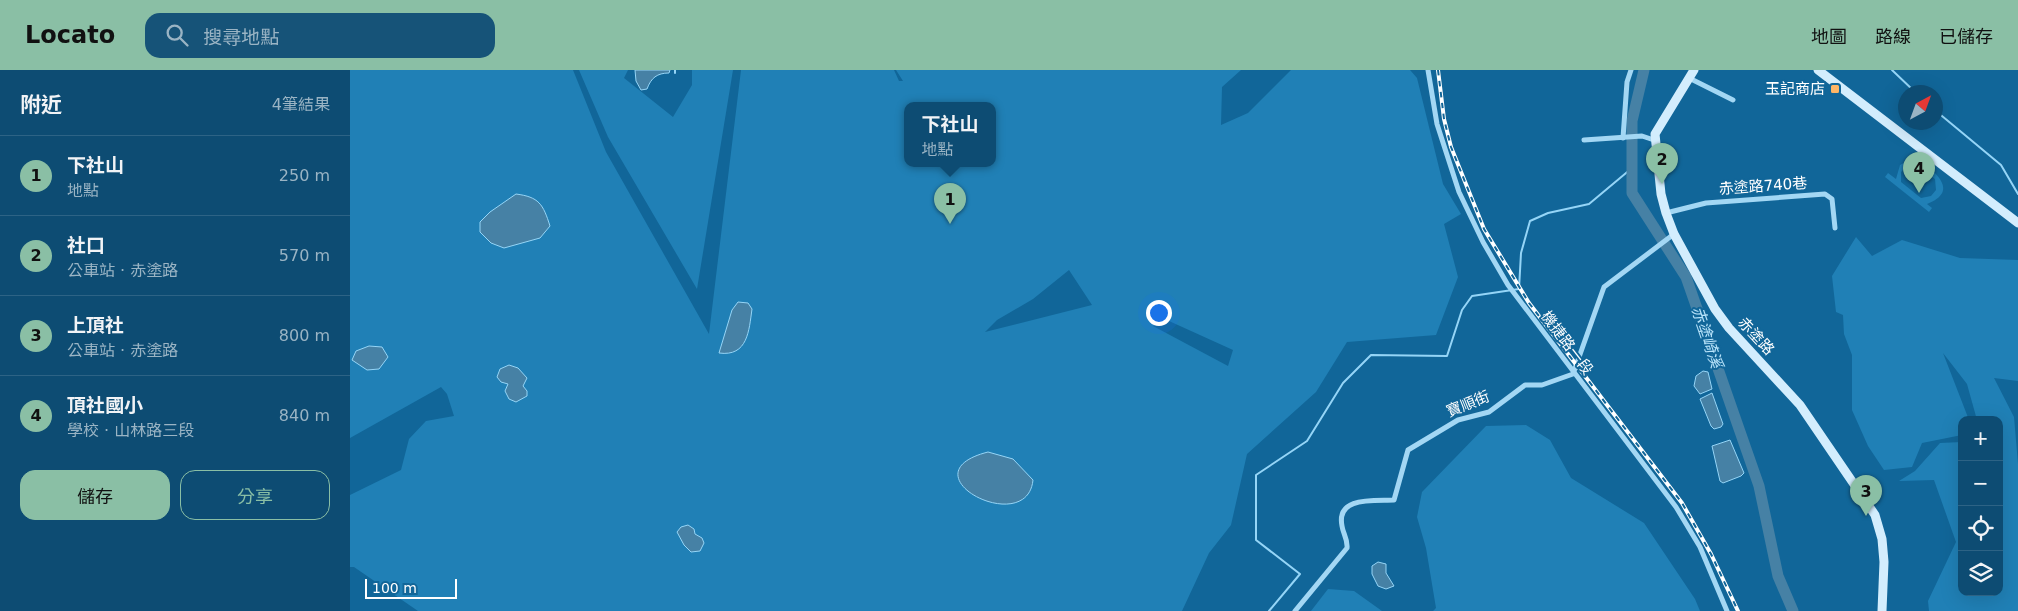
<!DOCTYPE html>
<html lang="zh-TW">
<head>
<meta charset="utf-8">
<style>
  body { margin:0; font-family:"DejaVu Sans","Noto Sans TC",sans-serif; background:#165378; color:#f1f3f6 }
  .controls { position:absolute; right:15px; bottom:15px; display:grid; overflow:hidden; border-radius:10px; box-shadow:0 5px 20px #0002 }
  .controls button { width:45px; height:45px; display:grid; place-items:center; padding:0; border:0; border-bottom:1px solid #2d6385; background:#0d4c73; color:#f1f3f6; font:25px sans-serif }
  .compass { position:absolute; left:1548px; top:15px; width:45px; height:45px; border-radius:50%; background:#0d4c73; box-shadow:0 5px 20px #0002; rotate:41deg }
  .scale { position:absolute; left:15px; bottom:12px; width:92px; box-sizing:border-box; padding-left:5px; border:2px solid #fff; border-top:0; font-size:14px; line-height:18px; white-space:nowrap; color:#fff; -webkit-text-stroke:4px #169; paint-order:stroke }
  .you { position:absolute; left:808px; top:242px; width:18px; height:18px; margin:-12px; border:4px solid #fff; border-radius:50%; background:#1a73e8; box-shadow:0 0 0 8px #1a73e833 }
  .badge { display:grid; place-items:center; width:32px; height:32px; border-radius:50%; background:#8abfa5; color:#111; font-size:16px; font-weight:700 }
  .pin { position:absolute; translate:-50% -41px; filter:drop-shadow(0 1px 2px #0008) }
  .pin::after { content:''; position:absolute; top:26px; width:18px; height:15px; background:inherit; clip-path:polygon(0 0,100% 0,50% 100%) }
  .popup { position:absolute; left:554px; top:32px; width:92px; height:65px; box-sizing:border-box; display:grid; place-content:center; border-radius:10px; background:#0d4c73; filter:drop-shadow(0 1px 4px #0005); font-size:16px; white-space:nowrap; color:#9ab4c4 }
  .popup b { font-size:19px; color:#f1f3f6 }
  .popup::after { content:''; position:absolute; left:50%; top:100%; margin-left:-10px; border:10px solid transparent; border-top-color:#0d4c73 }
  .list { margin:0; padding:0; list-style:none }
  h2 { display:flex; justify-content:space-between; align-items:center; height:65px; margin:0; padding:0 20px; font-size:21px }
  h2 small { font-size:16px; font-weight:400; color:#9ab4c4 }
  .list li { display:grid; grid-template-columns:32px 1fr auto; gap:15px; align-items:center; box-sizing:border-box; height:80px; padding:0 20px; border-top:1px solid #2d6385 }
  .list b { display:block; font-size:19px; white-space:nowrap }
  .list p { margin:0; font-size:16px; white-space:nowrap; color:#9ab4c4 }
  .list em { font-size:16px; font-style:normal; color:#9ab4c4 }
  .actions { display:flex; gap:10px; padding:15px 20px }
  .actions a { flex:1; padding:11px 0; border:1px solid #8abfa5; border-radius:15px; text-align:center; font-size:18px; color:#8abfa5 }
  .actions .main { background:#8abfa5; color:#111 }
  .icon { flex:none; width:28px; height:28px; fill:none; stroke:currentColor; stroke-width:2; stroke-linecap:round; stroke-linejoin:round }
  .map { position:relative; flex:none; width:1668px; height:541px; overflow:hidden }
  header { display:flex; align-items:center; gap:30px; box-sizing:border-box; height:70px; padding:0 25px; background:#8abfa5; color:#111 }
  header strong { font-size:24px }
  nav { display:flex; gap:28px; margin-inline-start:auto; font-size:18px }
  .search { width:350px; height:45px; background:#165378; display:flex; align-items:center; gap:12px; box-sizing:border-box; padding:0 18px; border-radius:15px; color:#9ab4c4; font-size:19px }
  main { display:flex }
  aside { flex:1; background:#0d4c73 }
  .map>svg:first-child { display:block }
  .green { fill:#2080b6; fill-rule:evenodd }
  .water { fill:#4681a5; stroke:#95d5f7 }
  .lines { fill:none; stroke-linecap:round; stroke-linejoin:round }
  .stream { stroke:#95d5f7; stroke-width:2 }
  .river { stroke:#4681a5; stroke-width:11 }
  .street { stroke:#a3d7f4; stroke-width:5 }
  .secondary { stroke:#d3edfd; stroke-width:9 }
  .rail-casing { stroke:#fff; stroke-width:4 }
  .rail { stroke:#169; stroke-width:2; stroke-dasharray:5.5; stroke-linecap:butt }
  .poi-dot { fill:#ffb666; stroke:#169; stroke-width:2 }
  .labels { text-anchor:middle; dominant-baseline:central; stroke-width:4; stroke-linejoin:round; paint-order:stroke }
  .poi-label { font-size:15px; fill:#fff; stroke:#169; text-anchor:end }
  .street-label { font-size:15px; fill:#fff; stroke:#169 }
  .water-label { font-size:16px; font-style:italic; fill:#b8e3fa; stroke:#169 }
</style>
</head>
<body>
<header>
<strong>Locato</strong>
<div class="search"><svg class="icon" aria-label="search" viewBox="0 0 24 24"><circle cx="10" cy="10" r="6"/><path d="M15 15l6 6"/></svg>搜尋地點</div>
<nav><a>地圖</a><a>路線</a><a>已儲存</a></nav>
</header>
<main>
<aside>
<h2>附近<small>4筆結果</small></h2>
<ul class="list">
<li><span class="badge">1</span><div><b>下社山</b><p>地點</p></div><em>250 m</em></li>
<li><span class="badge">2</span><div><b>社口</b><p>公車站 · 赤塗路</p></div><em>570 m</em></li>
<li><span class="badge">3</span><div><b>上頂社</b><p>公車站 · 赤塗路</p></div><em>800 m</em></li>
<li><span class="badge">4</span><div><b>頂社國小</b><p>學校 · 山林路三段</p></div><em>840 m</em></li>
</ul>
<div class="actions"><a class="main">儲存</a><a>分享</a></div>
</aside>
<div class="map">
<svg width="1668" height="541" viewBox="0 0 1668 541">
  <rect width="100%" height="100%" fill="#169"/>
  <!-- green -->
  <g class="green">
    <path d="M0,0H223L256,82L359,264L391,0H544L549,11H553L546,0H891L872,17L871,55L898,43L941,0H1060L1067,8L1093,114L1111,144L1094,154L1108,207L1086,265L997,272L966,322L897,384L881,455L859,483L832,541H68L4,497H0V425L51,400L59,369L76,351L104,346L97,324L91,317L0,368ZM558,35H642V93H558ZM719,200L742,235L635,262L647,250L683,229ZM819,251L883,280L878,296L803,256Z"/>
    <polygon points="229,0 278,0 274,8 323,47 342,15 342,0 383,0 347,219 258,67"/>
    <path d="M1561,89H1568C1584,101 1611,121 1577,134L1582,138L1579,142L1535,107L1538,103L1546,109L1550,95ZM1558,95H1566L1585,109L1586,120L1581,126L1571,128L1551,112V102Z"/>
    <polygon points="1506,167 1522,186 1552,170 1610,188 1668,190 1668,311 1644,308 1664,347 1668,394 1668,541 1579,541 1578,531 1606,472 1584,410 1549,411 1565,401 1590,373 1612,372 1612,522 1649,522 1649,350 1627,350 1617,314 1593,283 1619,350 1612,350 1612,365 1572,373 1562,397 1534,400 1518,376 1502,340 1502,285 1494,264 1493,245 1486,242 1482,206"/>
    <polygon points="1176,355 1200,370 1221,408 1294,453 1345,529 1350,541 1083,541 1086,538 1076,478 1067,447 1072,422 1136,356"/>
    <polygon points="978,519 1004,521 1032,541 961,541"/>
  </g>
  <!-- water -->
  <g class="water">
    <path d="M285,0H320L319,3C307,3 301,8 297,19L291,20L286,11Z"/>
    <path d="M166,124C189,127 193,134 200,156L190,168L154,178L141,173L130,162V152L140,142Z"/>
    <path d="M388,232L398,233L402,239C399,260 398,287 369,283L382,240Z"/>
    <polygon points="19,276 32,277 38,287 29,299 17,300 2,290 6,281"/>
    <polygon points="159,295 168,298 177,308 173,316 177,321 177,326 166,332 159,329 155,321 158,314 151,312 147,307 150,299"/>
    <polygon points="1353,301 1358,302 1362,319 1350,324 1344,316 1346,306"/>
    <polygon points="1362,323 1373,354 1371,357 1364,359 1361,356 1350,329"/>
    <polygon points="1380,370 1394,403 1391,406 1373,413 1370,411 1362,376"/>
    <path d="M638,382L663,389L683,410C677,469 552,404 638,382Z"/>
    <polygon points="338,455 344,459 345,464 352,468 354,473 350,481 341,482 334,475 327,462 331,457"/>
    <polygon points="1028,492 1036,494 1036,503 1044,516 1036,519 1028,516 1022,504 1022,496"/>
  </g>
  <g class="lines">
    <!-- stream -->
    <g class="stream">
      <polyline points="325,0 325,3"/>
      <polyline points="1542,0 1565,22"/>
      <polyline points="1586,41 1651,95 1668,124"/>
      <polyline points="919,541 950,504 906,470 906,405 957,371 993,313 1021,285 1097,286 1112,240 1122,226 1169,219 1171,183 1180,151 1198,143 1239,134 1282,98"/>
    </g>
    <!-- river -->
    <polyline class="river" points="1294,0 1282,51 1282,123 1336,207 1409,416 1428,506 1443,541"/>
    <!-- street -->
    <g class="street">
      <polyline points="1078,0 1087,54 1109,122 1133,172 1158,215 1326,437 1350,477 1377,541"/>
      <polyline points="1339,8 1383,30"/>
      <polyline points="1273,68 1277,12 1281,0"/>
      <polyline points="1234,70 1292,66 1304,70"/>
      <polyline points="1316,143 1356,133 1475,124 1482,129 1485,158"/>
      <path d="M945,541L997,478C998,469 993,464 992,456C986,426 1024,431 1044,430L1058,380L1108,350L1139,342L1175,315H1192L1223,304L1254,217L1324,164"/>
    </g>
    <!-- secondary -->
    <g class="secondary">
      <polyline points="1344,0 1305,64 1311,124 1316,143 1324,164 1365,239 1379,258 1450,335 1525,445 1532,469 1534,492 1532,541"/>
      <polyline points="1468,0 1668,153"/>
    </g>
    <!-- rail casing -->
    <g class="rail-casing">
      <polyline id="rail" points="1088,0 1094,49 1101,77 1134,159 1179,233 1332,433 1361,484 1388,541"/>
    </g>
    <!-- rail -->
    <use href="#rail" class="rail"/>
  </g>
  <!-- markers -->
  <rect class="poi-dot" x="1480" y="14" width="10" height="10" rx="2.5"/>
  <g class="labels">
    <!-- poi labels -->
    <g class="poi-label">
      <text x="1475" y="19">玉記商店</text>
    </g>
    <!-- street labels -->
    <g class="street-label">
      <text transform="translate(1413 116) rotate(-4)">赤塗路740巷</text>
      <text transform="translate(1406 266) rotate(47)">赤塗路</text>
      <text transform="translate(1217 273) rotate(53)">機捷路一段</text>
      <text transform="translate(1118 334) rotate(-22)">寶順街</text>
    </g>
    <!-- water labels -->
    <g class="water-label">
      <text transform="translate(1357 267) rotate(71)">赤塗崎溪</text>
    </g>
  </g>
</svg>
<div class="controls">
<button>+</button>
<button>−</button>
<button><svg class="icon" aria-label="locate" viewBox="0 0 24 24"><circle cx="12" cy="12" r="6"/><path d="M12 2v4M12 18v4M2 12h4M18 12h4"/></svg></button>
<button><svg class="icon" aria-label="layers" viewBox="0 0 24 24"><path d="M12 4l9 5-9 5-9-5zM3 14l9 5 9-5"/></svg></button>
</div>
<svg class="compass" viewBox="-18 -18 36 36"><path d="M0-13l5 13h-10z" fill="#e53935"/><path d="M0 13l5-13h-10z" fill="#9ab4c4"/></svg>
<div class="scale">100 m</div>
<div class="you"></div>
<div class="pin badge" style="left:600px;top:154px">1</div>
<div class="popup"><b>下社山</b>地點</div>
<div class="pin badge" style="left:1312px;top:114px">2</div>
<div class="pin badge" style="left:1516px;top:446px">3</div>
<div class="pin badge" style="left:1569px;top:123px">4</div>
</div>
</main>
</body>
</html>
